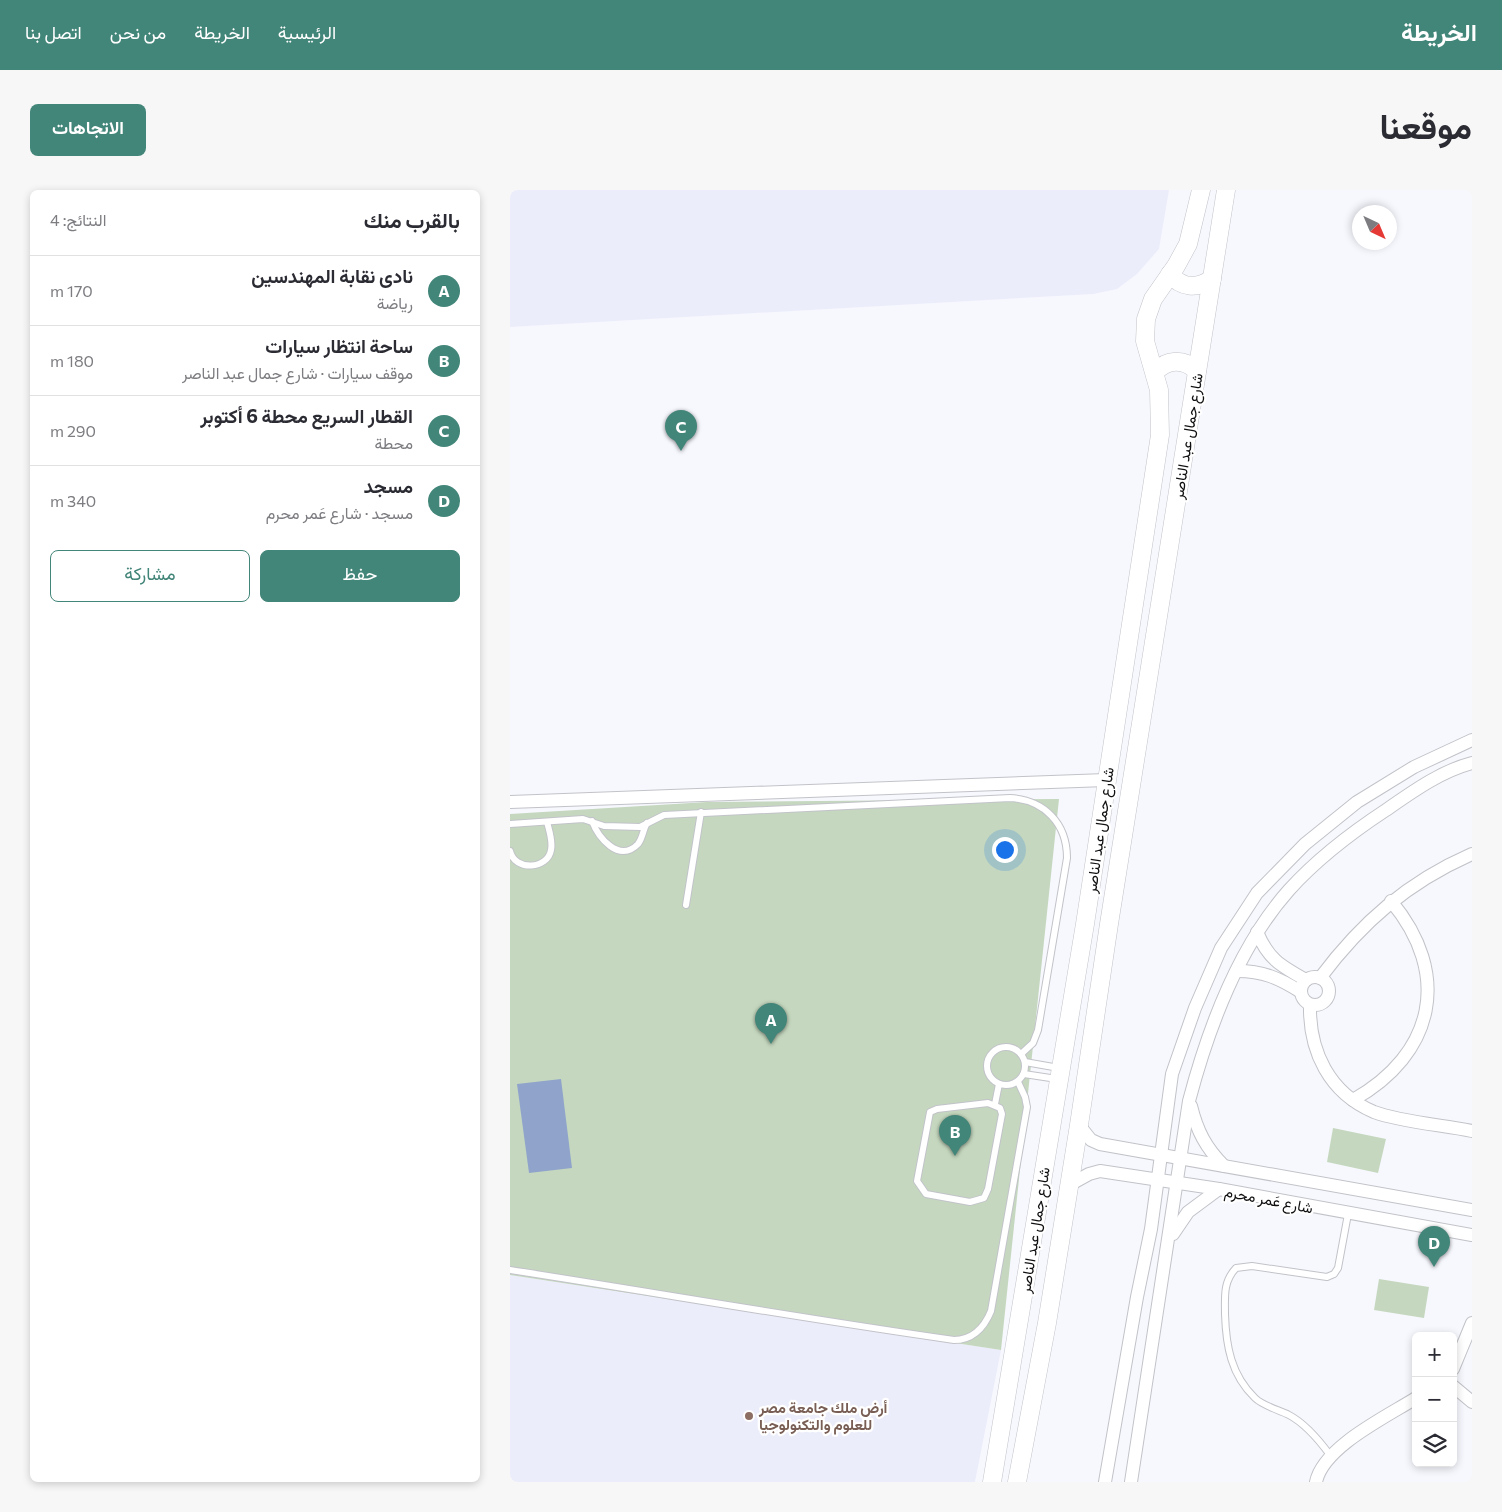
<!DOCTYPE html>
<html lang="ar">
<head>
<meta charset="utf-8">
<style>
  body { margin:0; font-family:Commissioner,Vazirmatn,sans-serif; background:#f7f7f7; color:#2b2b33; direction:rtl }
  .controls { position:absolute; right:15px; bottom:15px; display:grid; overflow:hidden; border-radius:8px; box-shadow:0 2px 8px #0003 }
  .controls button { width:45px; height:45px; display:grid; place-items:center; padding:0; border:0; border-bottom:1px solid #e1e1e2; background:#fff; color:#2b2b33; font:25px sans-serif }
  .compass { position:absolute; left:842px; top:15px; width:45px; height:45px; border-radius:50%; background:#fff; box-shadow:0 2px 8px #0003; rotate:136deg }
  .you { position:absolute; left:494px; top:659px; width:18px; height:18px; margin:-12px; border:4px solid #fff; border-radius:50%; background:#1a73e8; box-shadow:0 0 0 8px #1a73e833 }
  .badge { display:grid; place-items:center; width:32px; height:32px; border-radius:50%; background:#428579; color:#fff; font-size:16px; font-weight:700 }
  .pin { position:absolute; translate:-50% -41px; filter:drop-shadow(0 1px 2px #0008) }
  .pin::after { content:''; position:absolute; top:26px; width:18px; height:15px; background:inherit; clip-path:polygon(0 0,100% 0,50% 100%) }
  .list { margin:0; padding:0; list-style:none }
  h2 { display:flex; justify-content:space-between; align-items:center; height:65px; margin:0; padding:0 20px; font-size:21px }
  h2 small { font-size:16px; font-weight:400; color:#7c7c81 }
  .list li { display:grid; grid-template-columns:32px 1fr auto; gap:15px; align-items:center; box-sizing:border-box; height:70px; padding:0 20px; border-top:1px solid #e1e1e2 }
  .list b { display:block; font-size:19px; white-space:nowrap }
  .list p { margin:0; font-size:16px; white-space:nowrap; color:#7c7c81 }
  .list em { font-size:16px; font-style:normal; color:#7c7c81 }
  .actions { display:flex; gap:10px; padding:15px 20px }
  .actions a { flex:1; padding:11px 0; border:1px solid #428579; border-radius:8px; text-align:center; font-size:18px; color:#428579 }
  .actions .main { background:#428579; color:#fff }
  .icon { flex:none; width:28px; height:28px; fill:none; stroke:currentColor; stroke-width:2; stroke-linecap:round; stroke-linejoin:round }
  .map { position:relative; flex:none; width:962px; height:1292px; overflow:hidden; direction:ltr; border-radius:8px }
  header { display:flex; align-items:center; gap:30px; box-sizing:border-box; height:70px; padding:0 25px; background:#428579; color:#fff }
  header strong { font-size:24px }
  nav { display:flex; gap:28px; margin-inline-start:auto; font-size:18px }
  .intro { display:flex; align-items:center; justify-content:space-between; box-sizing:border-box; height:120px; padding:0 30px }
  h1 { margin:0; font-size:35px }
  .button { padding:12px 22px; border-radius:8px; background:#428579; color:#fff; font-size:18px; font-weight:700 }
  main { display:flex; gap:30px; padding:0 30px }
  aside { flex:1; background:#fff; border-radius:8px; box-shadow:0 2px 8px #0003 }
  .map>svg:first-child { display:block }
  .built { fill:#ecedfa }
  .garden { fill:#c5d8bf }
  .water { fill:#90a4cb }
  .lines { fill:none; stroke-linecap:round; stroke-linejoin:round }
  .lane-casing { stroke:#c2c3c9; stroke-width:8 }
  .street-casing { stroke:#c2c3c9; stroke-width:14 }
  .secondary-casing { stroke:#c2c3c9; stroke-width:19 }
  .lane { stroke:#fff; stroke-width:6 }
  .street { stroke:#fff; stroke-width:12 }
  .secondary { stroke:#fff; stroke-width:18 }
  .education-dot { fill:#8d6e63; stroke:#fff; stroke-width:2 }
  .labels { text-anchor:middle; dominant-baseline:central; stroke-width:4.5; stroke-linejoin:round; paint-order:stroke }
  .street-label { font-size:15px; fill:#101012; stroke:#fff }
  .education-label { font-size:15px; font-weight:bold; fill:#785e54; stroke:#fff; text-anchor:start }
</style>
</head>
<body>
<header>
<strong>الخريطة</strong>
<nav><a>الرئيسية</a><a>الخريطة</a><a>من نحن</a><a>اتصل بنا</a></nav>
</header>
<div class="intro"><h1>موقعنا</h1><a class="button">الاتجاهات</a></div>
<main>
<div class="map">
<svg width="962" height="1292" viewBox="0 0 962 1292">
  <rect width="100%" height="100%" fill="#f7f8fe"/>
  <!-- built -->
  <g class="built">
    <polygon points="0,0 659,0 649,59 627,84 607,99 583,104 0,137"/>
    <polygon points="0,1085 491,1160 465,1292 0,1292"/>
  </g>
  <!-- garden -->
  <g class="garden">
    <polygon points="549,609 491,1160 0,1085 0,624 197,612"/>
    <polygon points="823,938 876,949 868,983 817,972"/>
    <polygon points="869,1089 919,1097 914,1128 864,1120"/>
  </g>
  <!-- water -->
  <polygon class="water" points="51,889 62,978 19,983 7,894"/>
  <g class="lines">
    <!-- lane casing -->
    <g class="lane-casing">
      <g id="lane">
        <path d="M82,631C88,647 109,674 128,654C133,648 133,639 137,633"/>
        <path d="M0,634L73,629L94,636L130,637L154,625L500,608C534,610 557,633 557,668L528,840L523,853L511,864"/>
        <path d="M0,661C5,682 38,679 41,660C43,651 39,640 37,632"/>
        <polyline points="176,715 191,622"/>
        <circle cx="496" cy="876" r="19"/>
        <polyline points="515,872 549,878"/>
        <polyline points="514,884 547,889"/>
        <polygon points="478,913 490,918 492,924 478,999 474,1008 460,1012 416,1004 407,991 420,922 427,919"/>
        <polyline points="485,914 489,894"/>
        <path d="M0,1080C148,1103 296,1129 444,1150C463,1150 474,1138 481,1121L517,917L515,907L508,892"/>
        <path d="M820,1265C809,1250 796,1234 779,1225C769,1220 753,1216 745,1208C721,1185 716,1156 715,1124C715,1106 713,1092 726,1078L742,1076L817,1087L824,1084L828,1078L838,1024"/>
      </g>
    </g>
    <!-- street casing -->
    <g class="street-casing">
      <g id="street">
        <polyline points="0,612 596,590"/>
        <path d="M747,742C758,769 771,776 796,790"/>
        <path d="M727,781C753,781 769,788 791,802"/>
        <circle cx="805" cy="801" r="14"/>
        <path d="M810,788C852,732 898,692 962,664"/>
        <path d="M800,815C799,861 819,903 864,922C891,932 933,935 962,941"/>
        <path d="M843,910C925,864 942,784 881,711"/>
        <path d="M681,916C687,941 696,958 714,976"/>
        <polyline points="569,935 581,950 590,954 962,1020"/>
        <polyline points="559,995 579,984 590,981 709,999 962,1045"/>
        <polyline points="663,1044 678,1022 709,999"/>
        <polyline points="943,1179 962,1133"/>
        <polyline points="943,1196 962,1212"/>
        <polyline points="595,1292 627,1107 641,1039 662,884 685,818 711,758 747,703 795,654 847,612 904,577 962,550"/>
        <path d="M621,1292L679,911C698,839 729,756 779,700C807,669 841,643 876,620C902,602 931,581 962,573"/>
        <path d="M806,1292C813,1257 876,1227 906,1208"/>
      </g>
    </g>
    <!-- secondary casing -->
    <g class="secondary-casing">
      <g id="secondary">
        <path d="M660,84C671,98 687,99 702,89"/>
        <path d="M645,182C657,169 674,168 687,181"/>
        <polyline points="482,1292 575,734 650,245 649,200 635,151 636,129 643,109 666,76 678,54 691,0"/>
        <polyline points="507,1292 537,1133 569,935 599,734 716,0"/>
      </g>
    </g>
    <!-- lane -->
    <use href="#lane" class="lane"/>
    <!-- street -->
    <use href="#street" class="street"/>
    <!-- secondary -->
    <use href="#secondary" class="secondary"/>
  </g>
  <!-- markers -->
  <circle class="education-dot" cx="239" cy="1226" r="5"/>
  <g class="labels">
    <!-- street labels -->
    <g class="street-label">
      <text transform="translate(677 246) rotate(-81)">شارع جمال عبد الناصر</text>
      <text transform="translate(589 640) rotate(-82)">شارع جمال عبد الناصر</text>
      <text transform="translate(759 1009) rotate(11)">شارع عَمر محرم</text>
      <text transform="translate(524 1040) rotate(-81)">شارع جمال عبد الناصر</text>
    </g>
    <!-- education labels -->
    <g class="education-label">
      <text x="249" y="1217">أرض ملك جامعة مصر<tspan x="249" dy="17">للعلوم والتكنولوجيا</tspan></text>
    </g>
  </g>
</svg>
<div class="controls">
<button>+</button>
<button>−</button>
<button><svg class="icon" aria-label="layers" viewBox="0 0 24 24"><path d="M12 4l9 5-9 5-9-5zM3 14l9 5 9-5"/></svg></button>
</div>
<svg class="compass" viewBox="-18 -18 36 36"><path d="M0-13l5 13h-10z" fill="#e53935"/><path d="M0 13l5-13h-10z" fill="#7c7c81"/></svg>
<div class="you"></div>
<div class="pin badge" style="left:261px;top:854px">A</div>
<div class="pin badge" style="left:445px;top:966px">B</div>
<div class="pin badge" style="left:171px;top:261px">C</div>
<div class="pin badge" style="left:924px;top:1077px">D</div>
</div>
<aside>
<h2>بالقرب منك<small>النتائج: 4</small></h2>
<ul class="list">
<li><span class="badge">A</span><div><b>نادى نقابة المهندسين</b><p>رياضة</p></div><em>170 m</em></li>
<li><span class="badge">B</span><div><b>ساحة انتظار سيارات</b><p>موقف سيارات · شارع جمال عبد الناصر</p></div><em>180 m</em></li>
<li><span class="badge">C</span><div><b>القطار السريع محطة 6 أكتوبر</b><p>محطة</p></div><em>290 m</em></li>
<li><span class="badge">D</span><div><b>مسجد</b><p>مسجد · شارع عَمر محرم</p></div><em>340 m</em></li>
</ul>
<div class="actions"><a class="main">حفظ</a><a>مشاركة</a></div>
</aside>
</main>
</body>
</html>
